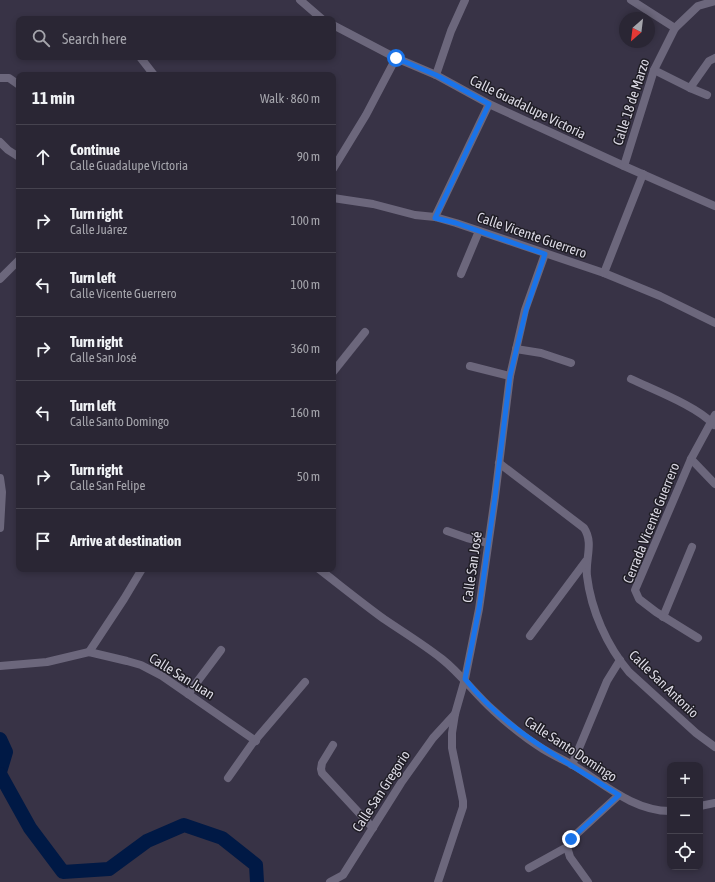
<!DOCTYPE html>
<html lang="en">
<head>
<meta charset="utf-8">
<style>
  body { margin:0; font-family:"Asap Condensed",sans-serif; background:#363240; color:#f1f3f6 }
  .controls { position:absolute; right:12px; bottom:12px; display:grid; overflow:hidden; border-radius:8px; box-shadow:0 2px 6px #0003 }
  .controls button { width:36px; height:36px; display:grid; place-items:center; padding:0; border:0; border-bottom:1px solid #46434f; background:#2a2634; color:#f1f3f6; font:20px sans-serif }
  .compass { position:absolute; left:619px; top:12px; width:36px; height:36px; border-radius:50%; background:#2a2634; box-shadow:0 2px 6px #0003; rotate:208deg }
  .stop { position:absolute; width:12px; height:12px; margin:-9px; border:3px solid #1a73e8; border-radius:50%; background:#fff }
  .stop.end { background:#1a73e8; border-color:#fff; box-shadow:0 1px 4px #0008 }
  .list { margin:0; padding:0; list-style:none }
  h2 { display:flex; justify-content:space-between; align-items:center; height:52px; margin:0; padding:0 16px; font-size:17px }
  h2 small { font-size:13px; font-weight:400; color:#a5a5ac }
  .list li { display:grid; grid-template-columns:26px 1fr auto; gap:12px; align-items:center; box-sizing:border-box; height:64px; padding:0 16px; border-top:1px solid #46434f }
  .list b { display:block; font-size:15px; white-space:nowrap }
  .list p { margin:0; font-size:13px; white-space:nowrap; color:#a5a5ac }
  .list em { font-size:13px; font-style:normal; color:#a5a5ac }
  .icon { flex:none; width:22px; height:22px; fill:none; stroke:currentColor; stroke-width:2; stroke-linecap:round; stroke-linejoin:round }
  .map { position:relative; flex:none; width:715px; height:882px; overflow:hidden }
  .search { position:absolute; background:#2a2634; box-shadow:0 2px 6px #0003; left:16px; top:16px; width:320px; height:44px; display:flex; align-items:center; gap:10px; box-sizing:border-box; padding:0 14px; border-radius:8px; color:#a5a5ac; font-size:15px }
  .panel { position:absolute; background:#2a2634; box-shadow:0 2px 6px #0003; left:16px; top:72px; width:320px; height:500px; border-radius:8px }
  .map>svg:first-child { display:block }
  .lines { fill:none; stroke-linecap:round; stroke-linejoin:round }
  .river { stroke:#001945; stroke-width:14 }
  .minor { stroke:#6c677c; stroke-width:8 }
  .route { stroke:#1a73e8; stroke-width:5 }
  .labels { text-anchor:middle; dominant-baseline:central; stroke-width:3; stroke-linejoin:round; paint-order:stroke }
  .street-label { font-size:14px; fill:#dbd9e4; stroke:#1f1d25 }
</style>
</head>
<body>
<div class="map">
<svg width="715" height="882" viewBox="0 0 715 882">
  <rect width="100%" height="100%" fill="#383346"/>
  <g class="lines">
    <!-- river -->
    <g class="river">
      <polyline points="0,739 6,752 0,772"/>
      <polyline points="0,774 30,828 63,872 109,869 147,841 184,825 222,838 256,865 257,882"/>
    </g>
    <!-- minor -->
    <g class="minor">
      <polyline points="300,0 322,19"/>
      <polyline points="631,0 675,28"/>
      <polyline points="333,25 396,58 436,75 489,104 624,166 715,206"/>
      <polyline points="140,57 154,75"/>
      <polyline points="654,70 690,88 707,95"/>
      <polyline points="436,75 451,31 465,0"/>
      <polyline points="0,78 9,78 19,85"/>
      <polyline points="690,88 709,61 715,58"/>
      <polyline points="0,142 8,150 19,157"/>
      <polyline points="624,166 654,70 675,28 698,6 715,1"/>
      <polyline points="333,169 366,115 396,58"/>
      <polyline points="333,198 373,204 415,215 435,217 456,223 604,273 660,296 715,323"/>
      <polyline points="435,217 489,104"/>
      <polyline points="604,273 643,174"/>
      <polyline points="461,274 479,231"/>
      <polyline points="0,279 19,260"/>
      <polyline points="516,349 541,353 571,363"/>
      <polyline points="470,366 510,376"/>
      <polyline points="333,372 365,332"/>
      <path d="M631,379C654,390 699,407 714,425"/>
      <polyline points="691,459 715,484"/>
      <path d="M499,463L584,528C594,543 585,559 587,576C591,610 607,646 629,672L696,733L715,747"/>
      <polyline points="0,478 2,492 0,528"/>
      <polyline points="447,531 467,538 488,543"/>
      <path d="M319,569C341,586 362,603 384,619C403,632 423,644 442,659C461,674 475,694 493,710C508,724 525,738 543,749C553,755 563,760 573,765C603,783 633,811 670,811"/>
      <polyline points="663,617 692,547"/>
      <polyline points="530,636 586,561"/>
      <polyline points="698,638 656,612 639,599 635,590 691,459 715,415"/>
      <polyline points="89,652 124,599 142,569"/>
      <polyline points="0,666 47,662 89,652 127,661 141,665 162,676 256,741"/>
      <polyline points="188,694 221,650"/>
      <polyline points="333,745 322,763 321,769 322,773 373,828"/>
      <polyline points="572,765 607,681 620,660"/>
      <polyline points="228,778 252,744 305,682"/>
      <polyline points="700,806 715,803"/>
      <polyline points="567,847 570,857 588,882"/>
      <polyline points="529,868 567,847 571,839 619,795"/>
      <polyline points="330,882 343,875 401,783 433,738 455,714"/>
      <polyline points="438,882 463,807 463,801 452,748 452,733 455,714 465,679 479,609 495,497 510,376 525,310 545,254"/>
    </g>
  </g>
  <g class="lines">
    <!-- route -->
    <path class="route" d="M396,58L436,75L489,104L435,218L456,223L545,254L526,310L510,376L495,497L479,609L465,679C507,732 563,759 619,795L571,839"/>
  </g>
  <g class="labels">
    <!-- street labels -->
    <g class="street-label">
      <text transform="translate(631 102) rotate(-72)">Calle 18 de Marzo</text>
      <text transform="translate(528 107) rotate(26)">Calle Guadalupe Victoria</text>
      <text transform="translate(532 235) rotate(19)">Calle Vicente Guerrero</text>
      <text transform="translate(651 523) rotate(-68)">Cerrada Vicente Guerrero</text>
      <text transform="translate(472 567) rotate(-82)">Calle San José</text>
      <text transform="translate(182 676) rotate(32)">Calle San Juan</text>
      <text transform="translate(664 684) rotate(44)">Calle San Antonio</text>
      <text transform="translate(571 749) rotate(33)">Calle Santo Domingo</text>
      <text transform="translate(381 791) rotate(-57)">Calle San Gregorio</text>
    </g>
  </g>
</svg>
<div class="controls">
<button>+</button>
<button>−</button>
<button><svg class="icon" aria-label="locate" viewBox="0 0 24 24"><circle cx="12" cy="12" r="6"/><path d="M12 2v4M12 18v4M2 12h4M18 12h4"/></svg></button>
</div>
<svg class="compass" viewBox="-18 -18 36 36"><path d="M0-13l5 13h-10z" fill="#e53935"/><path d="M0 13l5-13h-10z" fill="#a5a5ac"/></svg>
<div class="stop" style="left:396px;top:58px"></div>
<div class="stop end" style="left:571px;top:839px"></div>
<div class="search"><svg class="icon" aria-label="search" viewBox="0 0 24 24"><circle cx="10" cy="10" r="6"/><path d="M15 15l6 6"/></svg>Search here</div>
<section class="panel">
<h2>11 min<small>Walk · 860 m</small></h2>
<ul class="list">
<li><svg class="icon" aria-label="ahead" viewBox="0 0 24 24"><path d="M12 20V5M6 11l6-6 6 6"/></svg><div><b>Continue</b><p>Calle Guadalupe Victoria</p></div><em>90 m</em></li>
<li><svg class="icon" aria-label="right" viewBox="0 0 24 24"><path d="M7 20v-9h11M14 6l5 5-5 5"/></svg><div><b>Turn right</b><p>Calle Juárez</p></div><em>100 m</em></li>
<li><svg class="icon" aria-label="left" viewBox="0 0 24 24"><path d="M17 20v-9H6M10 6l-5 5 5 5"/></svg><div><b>Turn left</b><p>Calle Vicente Guerrero</p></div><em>100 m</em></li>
<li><svg class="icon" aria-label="right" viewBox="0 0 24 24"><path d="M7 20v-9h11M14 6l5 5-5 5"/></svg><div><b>Turn right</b><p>Calle San José</p></div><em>360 m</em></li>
<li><svg class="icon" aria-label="left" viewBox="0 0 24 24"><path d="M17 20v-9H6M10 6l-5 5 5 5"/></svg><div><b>Turn left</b><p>Calle Santo Domingo</p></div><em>160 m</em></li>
<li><svg class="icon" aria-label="right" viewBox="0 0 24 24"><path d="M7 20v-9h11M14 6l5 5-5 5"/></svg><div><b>Turn right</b><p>Calle San Felipe</p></div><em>50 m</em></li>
<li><svg class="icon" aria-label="arrive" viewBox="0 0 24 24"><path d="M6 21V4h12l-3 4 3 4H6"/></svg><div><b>Arrive at destination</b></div></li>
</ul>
</section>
</div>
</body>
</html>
